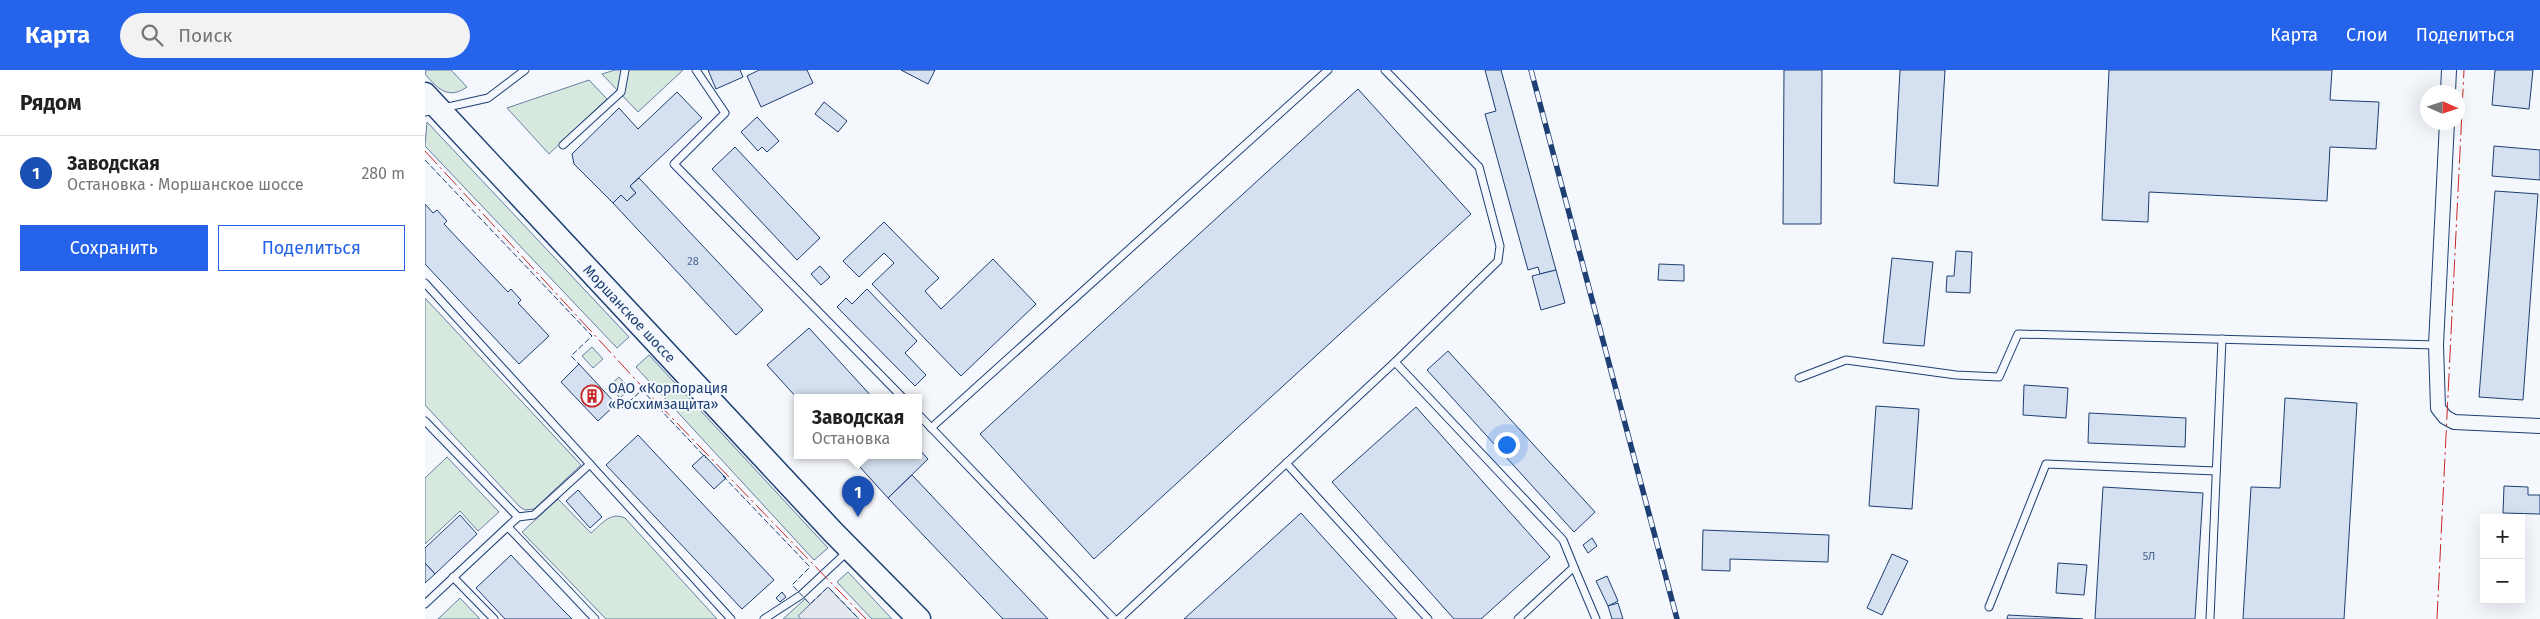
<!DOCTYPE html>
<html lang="ru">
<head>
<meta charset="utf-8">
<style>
  body { margin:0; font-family:"Fira Sans",sans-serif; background:#f2f2f2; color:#222 }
  .controls { position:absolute; right:15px; bottom:15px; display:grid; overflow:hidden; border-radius:0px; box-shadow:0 5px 20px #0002 }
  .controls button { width:45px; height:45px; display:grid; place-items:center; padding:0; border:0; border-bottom:1px solid #e0e0e0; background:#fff; color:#222; font:25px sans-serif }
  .compass { position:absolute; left:1995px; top:15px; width:45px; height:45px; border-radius:50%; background:#fff; box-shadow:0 5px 20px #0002; rotate:93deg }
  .you { position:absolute; left:1081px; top:374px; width:18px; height:18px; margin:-12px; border:4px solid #fff; border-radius:50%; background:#1a73e8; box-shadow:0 0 0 8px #1a73e833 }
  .badge { display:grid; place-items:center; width:32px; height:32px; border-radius:50%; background:#2563eb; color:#fff; font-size:16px; font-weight:700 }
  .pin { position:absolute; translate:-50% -41px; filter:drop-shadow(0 1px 2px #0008) }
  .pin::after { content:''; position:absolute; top:26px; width:18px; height:15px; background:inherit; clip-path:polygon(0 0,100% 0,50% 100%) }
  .popup { position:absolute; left:369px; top:324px; width:128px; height:65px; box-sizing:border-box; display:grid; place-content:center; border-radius:0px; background:#fff; filter:drop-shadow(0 1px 4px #0005); font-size:16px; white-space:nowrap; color:#767676 }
  .popup b { font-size:19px; color:#222 }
  .popup::after { content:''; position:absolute; left:50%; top:100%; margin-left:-10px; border:10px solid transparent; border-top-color:#fff }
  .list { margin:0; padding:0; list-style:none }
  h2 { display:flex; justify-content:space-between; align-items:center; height:65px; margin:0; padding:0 20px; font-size:21px }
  h2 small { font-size:16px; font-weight:400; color:#767676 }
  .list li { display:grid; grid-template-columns:32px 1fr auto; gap:15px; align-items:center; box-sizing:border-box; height:75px; padding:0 20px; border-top:1px solid #e0e0e0 }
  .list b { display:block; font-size:19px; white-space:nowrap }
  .list p { margin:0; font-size:16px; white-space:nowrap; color:#767676 }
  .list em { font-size:16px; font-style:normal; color:#767676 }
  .actions { display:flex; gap:10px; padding:15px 20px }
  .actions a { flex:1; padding:11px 0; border:1px solid #2563eb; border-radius:0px; text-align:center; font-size:18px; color:#2563eb }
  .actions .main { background:#2563eb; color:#fff }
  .icon { flex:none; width:28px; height:28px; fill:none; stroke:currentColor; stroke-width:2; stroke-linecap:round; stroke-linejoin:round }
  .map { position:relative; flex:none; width:2115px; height:549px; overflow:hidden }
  header { display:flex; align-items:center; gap:30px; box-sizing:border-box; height:70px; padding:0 25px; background:#2563eb; color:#fff }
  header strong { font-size:24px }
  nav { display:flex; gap:28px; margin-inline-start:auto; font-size:18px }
  .search { width:350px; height:45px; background:#f2f2f2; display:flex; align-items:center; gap:12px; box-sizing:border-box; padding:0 18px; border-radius:28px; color:#767676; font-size:19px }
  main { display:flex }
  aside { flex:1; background:#fff }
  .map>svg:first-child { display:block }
  .green { fill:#d7e8df; stroke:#687fa3 }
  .parking { fill:#e3e8f0; stroke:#687fa3 }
  .building { fill:#d5e0f0; stroke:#1d3f73 }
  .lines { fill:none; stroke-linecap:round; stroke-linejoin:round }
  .service-casing { stroke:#1d3f73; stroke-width:9 }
  .minor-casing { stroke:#1d3f73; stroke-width:16 }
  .primary-casing { stroke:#1d3f73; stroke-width:25 }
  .service { stroke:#f4f7fb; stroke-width:7 }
  .minor { stroke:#f4f7fb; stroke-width:14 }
  .primary { stroke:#f4f7fb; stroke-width:22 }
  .rail-casing { stroke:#1d3f73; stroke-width:5.5 }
  .rail { stroke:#f4f7fb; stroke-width:4; stroke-dasharray:11; stroke-linecap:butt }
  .fence { stroke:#1d3f73; stroke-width:1; stroke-dasharray:6 2.5; stroke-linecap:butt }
  .power { stroke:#c62828; stroke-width:1; stroke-dasharray:18 4 2.5 4; stroke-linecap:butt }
  .labels { text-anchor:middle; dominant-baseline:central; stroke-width:4; stroke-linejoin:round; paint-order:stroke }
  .number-label { font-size:11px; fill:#4b6792 }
  .street-label { font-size:14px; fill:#1d3f73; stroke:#f4f7fb }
  .poi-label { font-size:14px; fill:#1d3f73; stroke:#f4f7fb; text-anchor:start }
</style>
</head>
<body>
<header>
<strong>Карта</strong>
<div class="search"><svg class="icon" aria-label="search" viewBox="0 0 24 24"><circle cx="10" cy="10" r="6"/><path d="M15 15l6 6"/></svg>Поиск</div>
<nav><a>Карта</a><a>Слои</a><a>Поделиться</a></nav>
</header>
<main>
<aside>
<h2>Рядом<small></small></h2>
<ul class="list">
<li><span class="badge" style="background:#1a4fb4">1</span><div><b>Заводская</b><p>Остановка · Моршанское шоссе</p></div><em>280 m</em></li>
</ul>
<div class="actions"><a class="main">Сохранить</a><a>Поделиться</a></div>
</aside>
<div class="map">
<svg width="2115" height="549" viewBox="0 0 2115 549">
  <rect width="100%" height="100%" fill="#f4f7fb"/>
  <!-- green -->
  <g class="green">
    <path d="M26,0L42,17C23,30 13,19 0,4L1,0Z"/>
    <polygon points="190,0 258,0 213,42 177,4"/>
    <polygon points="164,10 182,29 124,84 82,38"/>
    <polygon points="2,52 204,267 192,278 0,76"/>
    <polygon points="0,228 156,395 109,439 100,440 95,437 0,335"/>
    <polygon points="167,277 178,289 168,298 157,286"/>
    <polygon points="224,285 403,478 389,490 211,297"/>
    <polygon points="194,307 205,319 195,328 184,316"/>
    <polygon points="22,387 74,442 53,461 35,441 0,474 0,408"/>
    <path d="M133,429L166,463C176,455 185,441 200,448L292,549H181L97,462Z"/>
    <polygon points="423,502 467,549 447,549 412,512"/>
    <polygon points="35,528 55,549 13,549"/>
    <polygon points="380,529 385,534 373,546 376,549 358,549"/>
  </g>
  <!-- parking -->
  <polygon class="parking" points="403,517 434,549 376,549 373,546"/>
  <!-- building -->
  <g class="building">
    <polygon points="283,0 315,0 318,7 291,19"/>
    <polygon points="334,0 382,0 388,13 336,37 322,6"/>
    <polygon points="476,0 510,0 503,14"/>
    <polygon points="1060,0 1076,0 1131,200 1115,204 1113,197 1103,200 1060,44 1071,41"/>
    <polygon points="1359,0 1397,0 1396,154 1358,154"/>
    <polygon points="1475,0 1520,0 1513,116 1469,113"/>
    <polygon points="1684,0 1907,0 1905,30 1954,32 1951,79 1905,77 1902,131 1724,122 1723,152 1677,150"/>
    <polygon points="2070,0 2108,0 2104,39 2067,35"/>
    <polygon points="933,19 1046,144 669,489 555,364"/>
    <polygon points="252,22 277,48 205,116 211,123 202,131 196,125 188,133 149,94 147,84 194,38 213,59"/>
    <polygon points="399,32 422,51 413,62 390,44"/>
    <polygon points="332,47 354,71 342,82 337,77 333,81 316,62"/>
    <polygon points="2069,76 2115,80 2115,110 2067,106"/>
    <polygon points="310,77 395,168 372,190 287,99"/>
    <polygon points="214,108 338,240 311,265 188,133 196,125 202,131 211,123 205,116"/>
    <polygon points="2070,121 2113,124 2098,330 2054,327"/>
    <polygon points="0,134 8,143 12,140 22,151 19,154 83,222 86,219 96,230 93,233 124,266 94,294 0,194"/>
    <polygon points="459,152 514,208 500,221 516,239 568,189 611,234 536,306 447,214 469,193 459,183 434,207 418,191"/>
    <polygon points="1531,181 1547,182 1545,223 1521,222 1522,206 1529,206"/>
    <polygon points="1467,188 1508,192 1499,276 1458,273"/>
    <polygon points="1234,194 1259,195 1259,211 1233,210"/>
    <polygon points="395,196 405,207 396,215 386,204"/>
    <polygon points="1131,200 1140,233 1116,240 1107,206"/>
    <polygon points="442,219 492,271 480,283 501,305 490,316 412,237 421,228 427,234"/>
    <polygon points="384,258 448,328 373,329 342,295"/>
    <polygon points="1023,281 1170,442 1149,462 1002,300"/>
    <polygon points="154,294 191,334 173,351 136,312"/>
    <polygon points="1599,315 1643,318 1641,348 1598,345"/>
    <polygon points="1860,328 1932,333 1919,549 1818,549 1826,417 1855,418"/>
    <polygon points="1451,336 1494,339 1487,439 1444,436"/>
    <polygon points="991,337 1125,487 1056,549 1029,549 907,412"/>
    <polygon points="1664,343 1761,348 1760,377 1663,373"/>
    <polygon points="213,365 349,510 317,539 181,395"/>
    <polygon points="493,378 503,389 463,428 425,386 493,386"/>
    <polygon points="279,385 301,408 289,419 267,396"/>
    <polygon points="487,405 623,549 578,549 463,428"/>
    <polygon points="2079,416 2103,417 2103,425 2115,425 2115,444 2078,443"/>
    <polygon points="1678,417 1778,423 1770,549 1670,549"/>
    <polygon points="153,420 177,447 165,458 141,431"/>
    <polygon points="876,443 972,549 759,549"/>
    <polygon points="35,445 52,464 10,504 0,493 0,478"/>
    <polygon points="1278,460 1404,465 1403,492 1305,489 1305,501 1277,500"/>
    <polygon points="1167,468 1172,476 1163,483 1158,475"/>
    <polygon points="1467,484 1483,491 1457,545 1442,538"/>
    <polygon points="86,485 134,536 147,549 80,549 51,518"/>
    <polygon points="0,493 10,504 0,513"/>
    <polygon points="1633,493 1662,495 1659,525 1631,523"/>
    <polygon points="1182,506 1193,531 1183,536 1171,511"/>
    <polygon points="357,522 361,527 355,532 351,528"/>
    <polygon points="1193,533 1198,549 1187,549 1183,536"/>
    <polygon points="1583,545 1658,549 1582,549"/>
  </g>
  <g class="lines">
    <!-- service casing -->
    <g class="service-casing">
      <g id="service">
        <polyline points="271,0 300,43 249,94 478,328"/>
        <polyline points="960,0 1054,97 1075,176 1073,191 970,292"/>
        <polyline points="0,42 63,28 100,0"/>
        <polyline points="138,75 196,22 200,0"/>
        <polyline points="0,213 306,549"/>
        <polyline points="1374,308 1421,290 1531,305 1574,307 1593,264 2011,275"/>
        <polyline points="493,344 689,549"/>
        <polyline points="0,351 93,447 0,534"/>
        <polyline points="506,358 903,0"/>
        <polyline points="861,393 1003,549"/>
        <polyline points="93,447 109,445 165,394"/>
        <polyline points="83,457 170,549"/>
        <polyline points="1149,497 1171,549"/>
        <polyline points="28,507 69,549"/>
        <polyline points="1564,537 1621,394 1791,401"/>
        <polyline points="339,549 376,525 422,482"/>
        <polyline points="694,549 970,292 1138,470 1149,497 1093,549"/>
        <polyline points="1785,549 1797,269"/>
      </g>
    </g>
    <!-- minor casing -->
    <g class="minor-casing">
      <g id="minor">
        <polyline points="2023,22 2024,0"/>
        <polyline points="2022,52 2011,275 2013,338 2020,347 2029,352 2115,356"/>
      </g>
    </g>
    <!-- primary casing -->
    <g class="primary-casing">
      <g id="primary">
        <path id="s1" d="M0,24L408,462L494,549"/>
      </g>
    </g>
    <!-- service -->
    <use href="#service" class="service"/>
    <!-- minor -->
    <use href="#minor" class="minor"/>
    <!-- primary -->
    <use href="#primary" class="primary"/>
    <!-- rail casing -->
    <g class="rail-casing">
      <polyline id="rail" points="1106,0 1252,549"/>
    </g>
    <!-- rail -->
    <use href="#rail" class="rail"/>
    <!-- fence -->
    <g class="fence">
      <polyline points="0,90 167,266 146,286 154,294"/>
      <polyline points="191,334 196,339 217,320 281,388"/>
      <polyline points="298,406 385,497 367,515 385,534 403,517 434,549"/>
    </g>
    <!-- power -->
    <g class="power">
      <polyline points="0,81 222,322 441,549"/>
      <polyline points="2012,549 2039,0"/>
    </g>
  </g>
  <!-- icons -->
  <defs>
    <g id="building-ring" transform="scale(1.125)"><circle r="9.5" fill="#f4f7fb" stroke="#c62828" stroke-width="1.5"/><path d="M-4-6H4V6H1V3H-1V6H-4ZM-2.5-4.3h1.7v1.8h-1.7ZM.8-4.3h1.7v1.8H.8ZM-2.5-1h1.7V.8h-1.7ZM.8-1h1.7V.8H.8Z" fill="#c62828"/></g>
  </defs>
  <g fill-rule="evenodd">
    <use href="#building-ring" x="167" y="326"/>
  </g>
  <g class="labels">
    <!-- number labels -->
    <g class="number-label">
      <text x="268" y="191">28</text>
      <text x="1724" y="486">5Л</text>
    </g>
    <!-- street labels -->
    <g class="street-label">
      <text stroke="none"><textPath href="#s1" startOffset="300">Моршанское шоссе</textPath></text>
    </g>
    <!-- poi labels -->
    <g class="poi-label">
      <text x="183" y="318">ОАО «Корпорация<tspan x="183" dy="16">«Росхимзащита»</tspan></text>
    </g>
  </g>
</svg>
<div class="controls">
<button>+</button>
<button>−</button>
</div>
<svg class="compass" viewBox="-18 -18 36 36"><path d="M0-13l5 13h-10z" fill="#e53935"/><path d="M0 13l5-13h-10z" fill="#767676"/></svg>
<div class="you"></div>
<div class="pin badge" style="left:433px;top:447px;background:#1a4fb4">1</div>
<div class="popup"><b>Заводская</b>Остановка</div>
</div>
</main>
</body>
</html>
